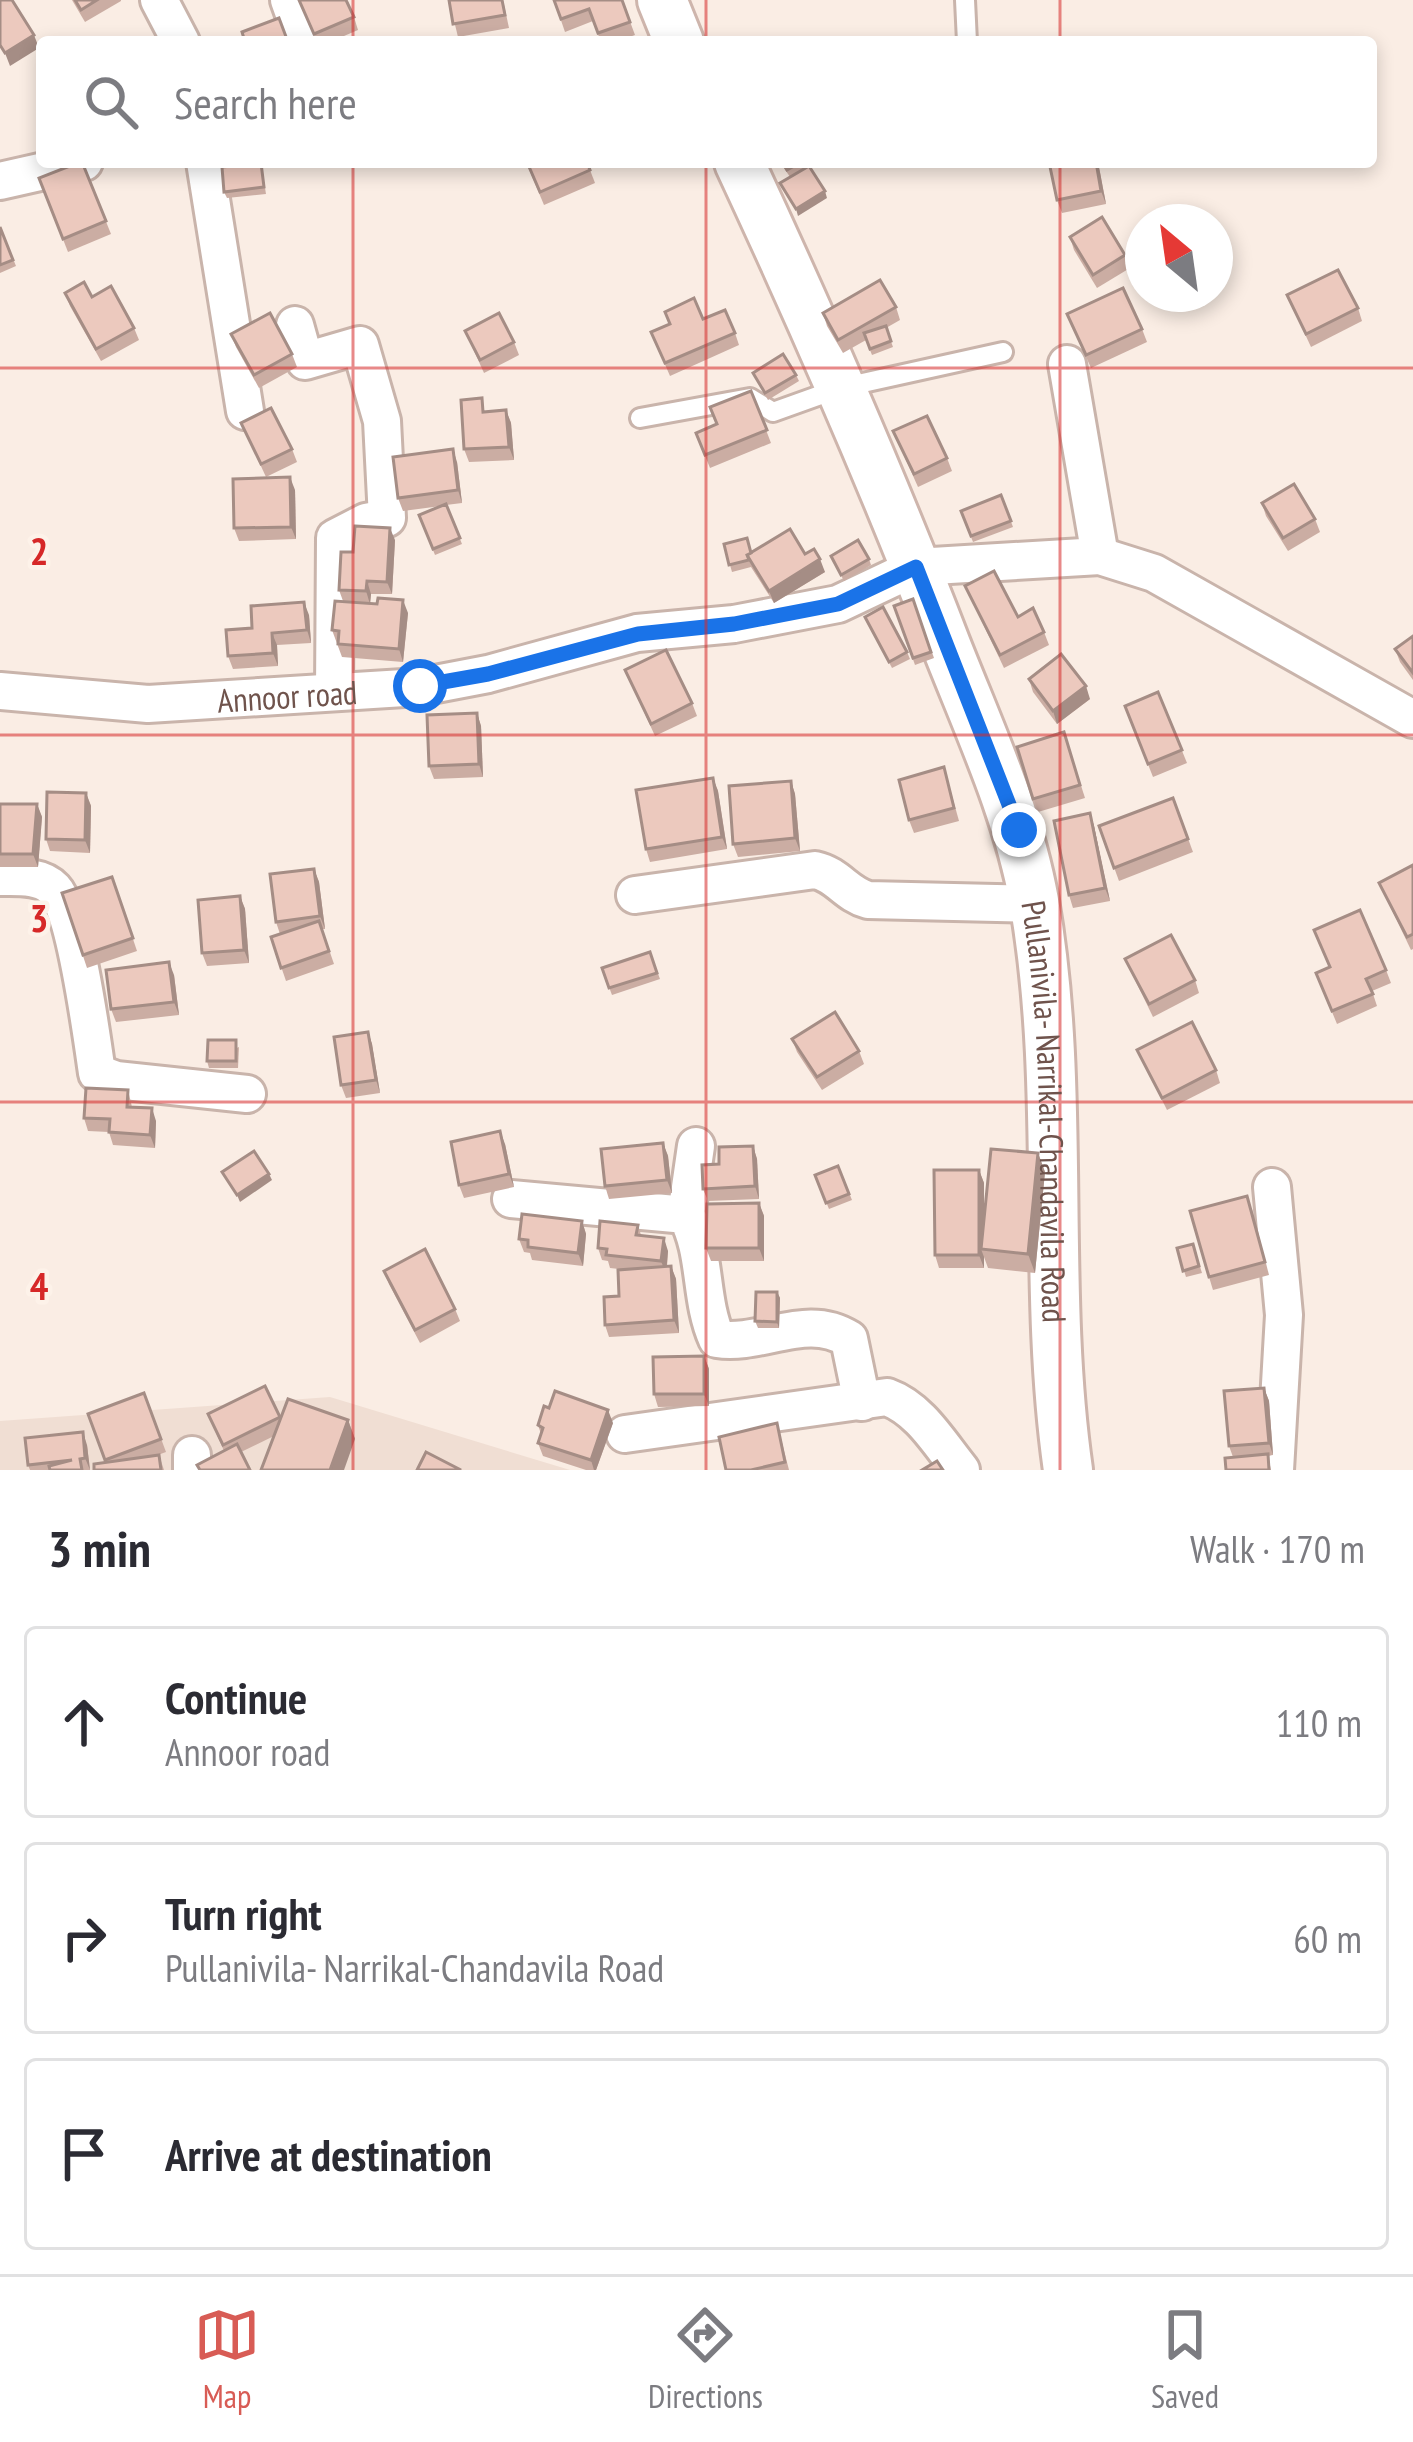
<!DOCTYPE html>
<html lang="en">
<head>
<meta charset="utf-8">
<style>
  body { margin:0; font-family:"PT Sans Narrow",sans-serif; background:#f7f7f7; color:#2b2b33 }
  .compass { position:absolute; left:1125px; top:204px; width:108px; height:108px; border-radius:50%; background:#fff; box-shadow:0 6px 18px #0003; rotate:331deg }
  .stop { position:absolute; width:36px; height:36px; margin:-27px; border:9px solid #1a73e8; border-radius:50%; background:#fff }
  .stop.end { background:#1a73e8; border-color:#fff; box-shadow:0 3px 12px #0008 }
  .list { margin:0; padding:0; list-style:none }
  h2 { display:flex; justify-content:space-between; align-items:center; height:156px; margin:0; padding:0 48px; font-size:51px }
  h2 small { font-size:39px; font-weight:400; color:#7c7c81 }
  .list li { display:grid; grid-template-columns:78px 1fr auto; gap:36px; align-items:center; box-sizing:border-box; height:192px; margin:0 24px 24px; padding:0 24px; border:3px solid #e1e1e2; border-radius:12px }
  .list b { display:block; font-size:45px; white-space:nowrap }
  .list p { margin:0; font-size:39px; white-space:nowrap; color:#7c7c81 }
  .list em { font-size:39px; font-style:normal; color:#7c7c81 }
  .icon { flex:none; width:66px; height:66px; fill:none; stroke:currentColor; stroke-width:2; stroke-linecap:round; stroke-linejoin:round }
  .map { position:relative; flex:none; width:1413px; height:1470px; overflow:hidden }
  .search { position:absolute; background:#fff; box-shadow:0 6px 18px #0003; left:36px; right:36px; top:36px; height:132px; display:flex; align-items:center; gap:30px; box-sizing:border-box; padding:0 42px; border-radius:12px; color:#7c7c81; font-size:45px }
  .sheet { height:804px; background:#fff }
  nav { display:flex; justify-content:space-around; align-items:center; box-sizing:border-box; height:168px; border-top:3px solid #e1e1e2; background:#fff; font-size:33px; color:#7c7c81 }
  nav a { display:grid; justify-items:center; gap:6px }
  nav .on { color:#d85c55 }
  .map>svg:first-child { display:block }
  .residential { fill:#f0ded3 }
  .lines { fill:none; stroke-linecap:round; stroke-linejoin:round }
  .lane-casing { stroke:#c9b4ab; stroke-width:24 }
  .street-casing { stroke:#c9b4ab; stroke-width:42 }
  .secondary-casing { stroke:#ceb5ac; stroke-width:54 }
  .lane { stroke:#fff; stroke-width:18 }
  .street { stroke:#fff; stroke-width:36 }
  .secondary { stroke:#fff; stroke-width:48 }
  .wall { fill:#cbada3 }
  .shaded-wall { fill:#a58d85 }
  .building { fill:#ecc9be; stroke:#a58d85; stroke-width:3 }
  .route { stroke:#1a73e8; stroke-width:15 }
  .grid { fill:none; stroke:#d62828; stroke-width:3; stroke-opacity:0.55 }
  .labels { text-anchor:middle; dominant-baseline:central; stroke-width:9; stroke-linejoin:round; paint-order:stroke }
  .street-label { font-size:33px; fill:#6f534c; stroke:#fdf2e9 }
  .grid-label { font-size:39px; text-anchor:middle; font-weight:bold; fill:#d62828; stroke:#fdf2e9; stroke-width:9; stroke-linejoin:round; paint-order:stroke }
</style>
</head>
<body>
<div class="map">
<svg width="1413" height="1470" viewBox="0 0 1413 1470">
  <rect width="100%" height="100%" fill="#faede4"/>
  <!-- residential -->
  <polygon class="residential" points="330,1397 570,1470 0,1470 0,1421"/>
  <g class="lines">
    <!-- lane casing -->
    <g class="lane-casing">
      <g id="lane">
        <polyline points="965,0 967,42"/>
        <polyline points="640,418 750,398 773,412 840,388 1003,352"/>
      </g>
    </g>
    <!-- street casing -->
    <g class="street-casing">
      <g id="street">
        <polyline points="159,0 181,42"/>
        <polyline points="289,0 304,42"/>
        <polyline points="205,162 245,411"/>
        <polyline points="0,181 84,162"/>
        <polyline points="295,325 305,361 360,345 382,421 387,518 366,522 335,538 334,692"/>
        <polyline points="1067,364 1100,556"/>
        <path id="s1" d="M0,691L148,704L420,687L488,674L637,633L734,624L838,604L916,567L1100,556L1154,573L1413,719"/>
        <path d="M0,877C17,877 41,875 54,889C75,911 92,1038 97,1073L116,1080L247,1094"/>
        <path d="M635,895L815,870C838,875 846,894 868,900L1034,904"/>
        <polyline points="1272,1187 1284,1315 1275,1470"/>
        <path d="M511,1199L686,1215C707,1253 699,1299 717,1339C762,1346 807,1312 849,1339L862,1402"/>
        <polyline points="686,1215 696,1146"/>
        <path d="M625,1434L887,1397C920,1409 939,1443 961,1470"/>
        <polyline points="192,1470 192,1455"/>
      </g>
    </g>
    <!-- secondary casing -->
    <g class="secondary-casing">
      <g id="secondary">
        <polyline points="662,0 679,42"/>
        <path id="s2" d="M739,162C813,321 883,481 946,645C979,729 1018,812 1034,901C1067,1090 1041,1281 1068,1470"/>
      </g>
    </g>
    <!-- lane -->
    <use href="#lane" class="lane"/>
    <!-- street -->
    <use href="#street" class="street"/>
    <!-- secondary -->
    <use href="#secondary" class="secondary"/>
  </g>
  <!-- wall -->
  <g class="wall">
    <polygon points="72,0 121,0 121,1 85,22"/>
    <polygon points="298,0 354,17 358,30 330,42 317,42"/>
    <polygon points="449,0 503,0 509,28 458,37"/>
    <polygon points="554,0 622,0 635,35 615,42 601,42 593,21 565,32"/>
    <polygon points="82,162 111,234 68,252 39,178"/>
    <polygon points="526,162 587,162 595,183 544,205"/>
    <polygon points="780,162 814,162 790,177"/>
    <polygon points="1049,162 1098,162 1106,204 1062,213 1057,200"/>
    <polygon points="261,163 266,194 227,198 224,192"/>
    <polygon points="0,227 16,266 0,273"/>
    <polygon points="1070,237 1125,255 1130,268 1097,288 1074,250"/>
    <polygon points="65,293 134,328 139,340 101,361 70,306"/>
    <polygon points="1287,295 1358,308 1362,321 1311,347"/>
    <polygon points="896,307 900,320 886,328 893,347 872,355 866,340 843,353 827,326 823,313"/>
    <polygon points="665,312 703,319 735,333 739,345 670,376 651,332 669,324"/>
    <polygon points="1067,314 1142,329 1147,342 1091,368"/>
    <polygon points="465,331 514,342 519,355 484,373"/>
    <polygon points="231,334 292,354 297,367 259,388 236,347"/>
    <polygon points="753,373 796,375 799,381 768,400"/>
    <polygon points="751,391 771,443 710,468 696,433 716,424"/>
    <polygon points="506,410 511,423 514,460 469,462 464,449"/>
    <polygon points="241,423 292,449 297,462 266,477"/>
    <polygon points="893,431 947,458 952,471 918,487"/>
    <polygon points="457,462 462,503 446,505 462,544 435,555 419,515 441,506 403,511 398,498"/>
    <polygon points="295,490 296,539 239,541 234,528"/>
    <polygon points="1001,495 1013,527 973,542 961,511"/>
    <polygon points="1262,503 1315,519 1320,532 1288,551 1266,516"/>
    <polygon points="395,540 392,594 371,594 370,604 408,613 403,662 342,657 332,630 343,601 339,590 353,552"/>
    <polygon points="724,544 751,553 805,554 825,572 774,603 751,567 732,572"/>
    <polygon points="831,556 869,559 871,565 844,581"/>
    <polygon points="965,586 1044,632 1049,645 1004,668"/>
    <polygon points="913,599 934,658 915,665 894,606"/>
    <polygon points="309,615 311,643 277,645 278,666 233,669 228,656 252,628"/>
    <polygon points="865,617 907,652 910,659 892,668"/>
    <polygon points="1413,636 1413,680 1400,662 1395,649"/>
    <polygon points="625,670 692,703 697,716 655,736"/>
    <polygon points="1029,679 1090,699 1057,724 1033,692"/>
    <polygon points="1158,692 1187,763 1153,777 1125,706"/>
    <polygon points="477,713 481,726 483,777 434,779 429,766"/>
    <polygon points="1064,732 1085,798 1038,812 1017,747"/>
    <polygon points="944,767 959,821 914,833 909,820"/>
    <polygon points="713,778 718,791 727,849 650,862 646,849"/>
    <polygon points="791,781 795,794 800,851 738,857 733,844"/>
    <polygon points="86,793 91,806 90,853 50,851 46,839"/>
    <polygon points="1173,798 1193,852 1119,881 1099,826"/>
    <polygon points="0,804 37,804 42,817 38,867 0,867"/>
    <polygon points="1090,813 1094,826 1110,901 1073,908 1069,895"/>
    <polygon points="1413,865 1413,949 1411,950 1379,883"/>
    <polygon points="314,869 319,882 325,929 322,929 334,964 286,981 271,937 280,934 276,922"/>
    <polygon points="112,877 137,951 87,968 62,893"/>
    <polygon points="240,896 245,909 249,963 207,966 202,953"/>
    <polygon points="650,952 660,979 612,995 602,968"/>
    <polygon points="1125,959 1195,980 1199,993 1153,1017"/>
    <polygon points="1386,970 1391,983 1372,991 1377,1006 1337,1024 1316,973"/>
    <polygon points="174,975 179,1015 116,1022 111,1009"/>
    <polygon points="368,1032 372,1044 380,1093 346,1098 341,1085"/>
    <polygon points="792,1039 859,1051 864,1064 822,1090 797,1052"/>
    <polygon points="239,1047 238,1068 209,1068 207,1061"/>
    <polygon points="1137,1050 1216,1070 1220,1083 1167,1110"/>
    <polygon points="128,1090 132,1107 156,1121 155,1148 113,1145 109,1132 88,1131 84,1118"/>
    <polygon points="663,1143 668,1156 672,1193 609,1199 605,1186"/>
    <polygon points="505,1144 514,1187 464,1198 459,1185"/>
    <polygon points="753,1146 757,1159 759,1199 708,1201 703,1189 719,1164"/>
    <polygon points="1038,1153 1045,1172 1035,1273 988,1268 984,1257 984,1268 939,1268 935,1255 979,1170 984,1183 984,1224"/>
    <polygon points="838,1166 852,1200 829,1209 815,1175"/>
    <polygon points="759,1203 764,1216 764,1261 711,1261 706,1248"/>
    <polygon points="1252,1209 1269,1275 1213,1290 1209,1277"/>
    <polygon points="582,1221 586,1234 583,1266 532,1260 530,1253 524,1252 519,1239"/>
    <polygon points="638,1225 641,1235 668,1251 667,1267 671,1266 676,1279 679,1333 609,1337 605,1325 619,1296 628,1270 610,1268 608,1261 602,1260 598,1248"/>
    <polygon points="1193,1244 1202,1273 1186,1277 1177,1248"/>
    <polygon points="384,1271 455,1309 460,1321 420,1343 389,1284"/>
    <polygon points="777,1292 780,1298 779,1328 758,1328 755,1321"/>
    <polygon points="704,1356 709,1369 709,1406 658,1407 654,1394"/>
    <polygon points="1264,1388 1269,1401 1273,1455 1268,1456 1271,1470 1226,1470 1233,1457 1229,1446"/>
    <polygon points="144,1393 166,1452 155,1456 159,1455 164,1470 94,1470 106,1463 88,1414"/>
    <polygon points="208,1414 348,1420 355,1439 274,1436 241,1452 224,1451"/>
    <polygon points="613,1423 596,1470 586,1470 543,1456 538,1443 541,1434 538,1425"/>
    <polygon points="777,1423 789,1470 726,1470"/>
    <polygon points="87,1445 90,1470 30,1470 28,1465"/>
  </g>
  <!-- shaded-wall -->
  <g class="shaded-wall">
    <polygon points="34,35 39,48 10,66 5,53"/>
    <polygon points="1096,162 1098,162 1106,204 1101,191"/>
    <polygon points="825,191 827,198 798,216 796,209"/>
    <polygon points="506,410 511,423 514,460 509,447"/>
    <polygon points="453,449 457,462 462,503 458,490"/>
    <polygon points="290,477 295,490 296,539 291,527"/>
    <polygon points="390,528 395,540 392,594 387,582"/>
    <polygon points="820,559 825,572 774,603 769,591"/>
    <polygon points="367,581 371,594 370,604 366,591"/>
    <polygon points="403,600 408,613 403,662 399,649"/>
    <polygon points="304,602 309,615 311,643 307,630"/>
    <polygon points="272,633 277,645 278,666 273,653"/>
    <polygon points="1086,686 1090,699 1057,724 1053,711"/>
    <polygon points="477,713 481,726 483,777 479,764"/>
    <polygon points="713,778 718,791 727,849 722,837"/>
    <polygon points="791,781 795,794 800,851 795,838"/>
    <polygon points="86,793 91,806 90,853 85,840"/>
    <polygon points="37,804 42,817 38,867 33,854"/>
    <polygon points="1090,813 1094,826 1110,901 1105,888"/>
    <polygon points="314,869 319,882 325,929 320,916"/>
    <polygon points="240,896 245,909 249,963 244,950"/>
    <polygon points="169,962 174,975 179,1015 174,1002"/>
    <polygon points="368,1032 372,1044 380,1093 376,1080"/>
    <polygon points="152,1108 156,1121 155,1148 150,1135"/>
    <polygon points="500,1131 505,1144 514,1187 509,1174"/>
    <polygon points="663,1143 668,1156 672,1193 667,1180"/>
    <polygon points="753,1146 757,1159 759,1199 755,1186"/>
    <polygon points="1038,1153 1045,1172 1035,1273 1028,1254"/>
    <polygon points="979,1170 984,1183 984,1250 981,1249 984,1257 984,1268 979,1255"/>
    <polygon points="269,1174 272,1180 240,1202 237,1195"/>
    <polygon points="759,1203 764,1216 764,1261 759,1248"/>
    <polygon points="582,1221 586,1234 583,1266 578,1253"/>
    <polygon points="664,1238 668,1251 666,1274 661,1261"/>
    <polygon points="671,1266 676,1279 679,1333 674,1320"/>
    <polygon points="777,1292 780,1298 779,1328 777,1322"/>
    <polygon points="704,1356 709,1369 709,1406 704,1394"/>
    <polygon points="1264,1388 1269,1401 1273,1455 1269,1443"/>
    <polygon points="608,1410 613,1423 596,1470 594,1470 591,1460"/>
    <polygon points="348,1420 355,1439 344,1470 330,1470"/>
    <polygon points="83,1432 87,1445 90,1470 85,1458"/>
  </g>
  <!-- building -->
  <g class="building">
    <polygon points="0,0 12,0 34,35 5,53 0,45"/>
    <polygon points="75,0 97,0 81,10"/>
    <polygon points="299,0 346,0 354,17 314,34"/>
    <polygon points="449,0 502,0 505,15 453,24"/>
    <polygon points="554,0 622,0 630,22 598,33 589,9 561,19"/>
    <polygon points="279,18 288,42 245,42 242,32"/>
    <polygon points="80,162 82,162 106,221 63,239 39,178"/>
    <polygon points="527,162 587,162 590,170 540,192"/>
    <polygon points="782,162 801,162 787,170"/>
    <polygon points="1049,162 1096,162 1101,191 1057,200"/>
    <polygon points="261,163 264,187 224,192 222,167"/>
    <polygon points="809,166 825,191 796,209 780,183"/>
    <polygon points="1102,217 1125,255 1093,275 1070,237"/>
    <polygon points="0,227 13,260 0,265"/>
    <polygon points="1338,270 1358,308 1306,334 1287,295"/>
    <polygon points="880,280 896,307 838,340 823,313"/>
    <polygon points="84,282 92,297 111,286 134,328 96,349 65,293"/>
    <polygon points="1123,288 1142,329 1086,355 1067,314"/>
    <polygon points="694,298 703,319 725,310 735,333 665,363 651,332 670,324 665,312"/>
    <polygon points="270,313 292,354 254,375 231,334"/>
    <polygon points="499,313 514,342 480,360 465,331"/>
    <polygon points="886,326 891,341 870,349 864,333"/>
    <polygon points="783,354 796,375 765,393 753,373"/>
    <polygon points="751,391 767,430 705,455 696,433 717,424 710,407"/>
    <polygon points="482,398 483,412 506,410 509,447 464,449 461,400"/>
    <polygon points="271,408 292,449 261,464 241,423"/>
    <polygon points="927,416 947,458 914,474 893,431"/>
    <polygon points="453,449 458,490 398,498 393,457"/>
    <polygon points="290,477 291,527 234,528 233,479"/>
    <polygon points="1294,484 1315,519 1283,538 1262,503"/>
    <polygon points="1001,495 1011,521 971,536 961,511"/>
    <polygon points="446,504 460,538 433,549 419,515"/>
    <polygon points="355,526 390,528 387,582 367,581 366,591 339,590 341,552 353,552"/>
    <polygon points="790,529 805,554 814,549 820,559 769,591 747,555"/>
    <polygon points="747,538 751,553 747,555 749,560 729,565 724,544"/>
    <polygon points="858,540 869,559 841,575 831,556"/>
    <polygon points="994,571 1018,617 1033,608 1044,632 1000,655 965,586"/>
    <polygon points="378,598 403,600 399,649 338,644 339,631 332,630 335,601 377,604"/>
    <polygon points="913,599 931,652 913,658 894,606"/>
    <polygon points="304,602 307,630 272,633 273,653 228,656 226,630 252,628 251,606"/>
    <polygon points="883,607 907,652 889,662 865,617"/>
    <polygon points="1413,636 1413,673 1395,649"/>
    <polygon points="666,650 692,703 651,724 625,670"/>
    <polygon points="1061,654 1086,686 1053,711 1029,679"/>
    <polygon points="1158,692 1182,750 1148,764 1125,706"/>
    <polygon points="477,713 479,764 429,766 427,715"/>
    <polygon points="1064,732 1080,785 1033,799 1017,747"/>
    <polygon points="944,767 954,808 909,820 899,780"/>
    <polygon points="713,778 722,837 646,849 636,790"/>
    <polygon points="791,781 795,838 733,844 729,786"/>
    <polygon points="47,792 86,793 85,840 46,839"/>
    <polygon points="1173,798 1188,839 1114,868 1099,826"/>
    <polygon points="0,804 37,804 33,854 0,854"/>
    <polygon points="1090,813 1105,888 1069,895 1054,821"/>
    <polygon points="1413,865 1413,934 1407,937 1379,883"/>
    <polygon points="314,869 320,916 276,922 270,874"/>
    <polygon points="112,877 133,938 83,955 62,893"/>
    <polygon points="240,896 244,950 202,953 198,900"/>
    <polygon points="1360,910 1386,970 1366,979 1373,994 1332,1011 1316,973 1330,967 1314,930"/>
    <polygon points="319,921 329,951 281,968 271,937"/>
    <polygon points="1171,935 1195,980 1149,1004 1125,959"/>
    <polygon points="650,952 657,973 609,988 602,968"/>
    <polygon points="169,962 174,1002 111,1009 106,970"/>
    <polygon points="835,1012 859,1051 817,1077 792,1039"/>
    <polygon points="1192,1022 1216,1070 1162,1098 1137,1050"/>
    <polygon points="368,1032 376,1080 341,1085 334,1037"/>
    <polygon points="208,1040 236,1040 236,1061 207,1061"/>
    <polygon points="86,1088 128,1090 127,1107 152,1108 150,1135 109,1132 110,1119 84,1118"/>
    <polygon points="500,1131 509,1174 459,1185 451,1142"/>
    <polygon points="663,1143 667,1180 605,1186 601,1149"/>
    <polygon points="753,1146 755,1186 703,1189 702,1165 719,1164 719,1147"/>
    <polygon points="991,1149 1038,1153 1028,1254 981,1249"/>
    <polygon points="254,1151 269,1174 237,1195 222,1172"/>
    <polygon points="838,1166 849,1194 826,1203 815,1175"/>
    <polygon points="934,1170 979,1170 979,1255 935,1255"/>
    <polygon points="1247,1196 1265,1262 1209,1277 1190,1211"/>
    <polygon points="759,1203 759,1248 706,1248 707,1204"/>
    <polygon points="522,1214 582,1221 578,1253 528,1247 528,1240 519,1239"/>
    <polygon points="600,1221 638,1225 636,1235 664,1238 661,1261 606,1255 607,1249 598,1248"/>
    <polygon points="1193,1244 1199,1266 1183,1271 1177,1248"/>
    <polygon points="425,1249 455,1309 415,1330 384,1271"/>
    <polygon points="671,1266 674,1320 605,1325 604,1297 619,1296 618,1270"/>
    <polygon points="756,1292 777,1292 777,1322 755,1321"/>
    <polygon points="704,1356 704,1394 654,1394 653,1357"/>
    <polygon points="265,1386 280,1417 223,1445 208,1414"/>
    <polygon points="1264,1388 1269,1443 1229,1446 1224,1391"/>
    <polygon points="555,1391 608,1410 591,1460 538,1443 543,1428 538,1425 544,1406 549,1408"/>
    <polygon points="144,1393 161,1439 105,1460 88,1414"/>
    <polygon points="288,1399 348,1420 330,1470 261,1470"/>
    <polygon points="777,1423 785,1462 751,1470 726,1470 719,1437"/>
    <polygon points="83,1432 85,1458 80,1459 82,1470 50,1470 49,1466 72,1460 28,1465 25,1438"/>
    <polygon points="237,1444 250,1470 200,1470 197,1465"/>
    <polygon points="426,1452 461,1470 417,1470"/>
    <polygon points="1268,1454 1269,1470 1226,1470 1225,1458"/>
    <polygon points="159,1455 161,1470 94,1470 94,1464"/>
    <polygon points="937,1461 943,1470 922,1470"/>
  </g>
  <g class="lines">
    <!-- route -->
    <polyline class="route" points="420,686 488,674 638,634 734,624 838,604 916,567 1019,830"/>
  </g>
  <!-- grid -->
  <path class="grid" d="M353,0V42M706,0V42M1060,0V42M353,162V1470M706,162V1470M1060,162V1470M0,368H1413M0,735H1413M0,1102H1413"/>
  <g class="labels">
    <!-- street labels -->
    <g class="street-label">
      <text stroke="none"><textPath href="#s1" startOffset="288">Annoor road</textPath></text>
      <text stroke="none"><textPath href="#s2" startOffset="1008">Pullanivila- Narrikal-Chandavila Road</textPath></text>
    </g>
  </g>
  <g class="grid-label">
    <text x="39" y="565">2</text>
    <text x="39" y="932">3</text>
    <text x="39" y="1300">4</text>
  </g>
</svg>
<svg class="compass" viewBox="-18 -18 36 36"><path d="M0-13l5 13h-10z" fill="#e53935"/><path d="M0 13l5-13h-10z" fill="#7c7c81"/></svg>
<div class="stop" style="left:420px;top:686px"></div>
<div class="stop end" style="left:1019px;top:830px"></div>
<div class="search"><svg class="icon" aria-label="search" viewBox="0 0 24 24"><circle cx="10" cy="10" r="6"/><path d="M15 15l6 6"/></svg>Search here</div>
</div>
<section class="sheet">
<h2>3 min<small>Walk · 170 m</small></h2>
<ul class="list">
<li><svg class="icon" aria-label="ahead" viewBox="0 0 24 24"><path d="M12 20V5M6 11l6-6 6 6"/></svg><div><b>Continue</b><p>Annoor road</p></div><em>110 m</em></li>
<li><svg class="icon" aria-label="right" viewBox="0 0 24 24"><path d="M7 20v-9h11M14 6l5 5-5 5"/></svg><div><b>Turn right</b><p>Pullanivila- Narrikal-Chandavila Road</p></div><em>60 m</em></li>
<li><svg class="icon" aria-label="arrive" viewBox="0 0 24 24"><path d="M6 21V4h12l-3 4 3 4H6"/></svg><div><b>Arrive at destination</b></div></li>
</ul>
</section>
<nav>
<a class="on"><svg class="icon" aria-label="map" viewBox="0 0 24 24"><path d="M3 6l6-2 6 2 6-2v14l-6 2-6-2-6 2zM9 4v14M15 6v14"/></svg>Map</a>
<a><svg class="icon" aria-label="directions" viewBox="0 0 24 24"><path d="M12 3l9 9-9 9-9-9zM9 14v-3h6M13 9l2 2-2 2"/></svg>Directions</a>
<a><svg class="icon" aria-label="saved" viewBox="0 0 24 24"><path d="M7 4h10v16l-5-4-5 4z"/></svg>Saved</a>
</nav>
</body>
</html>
